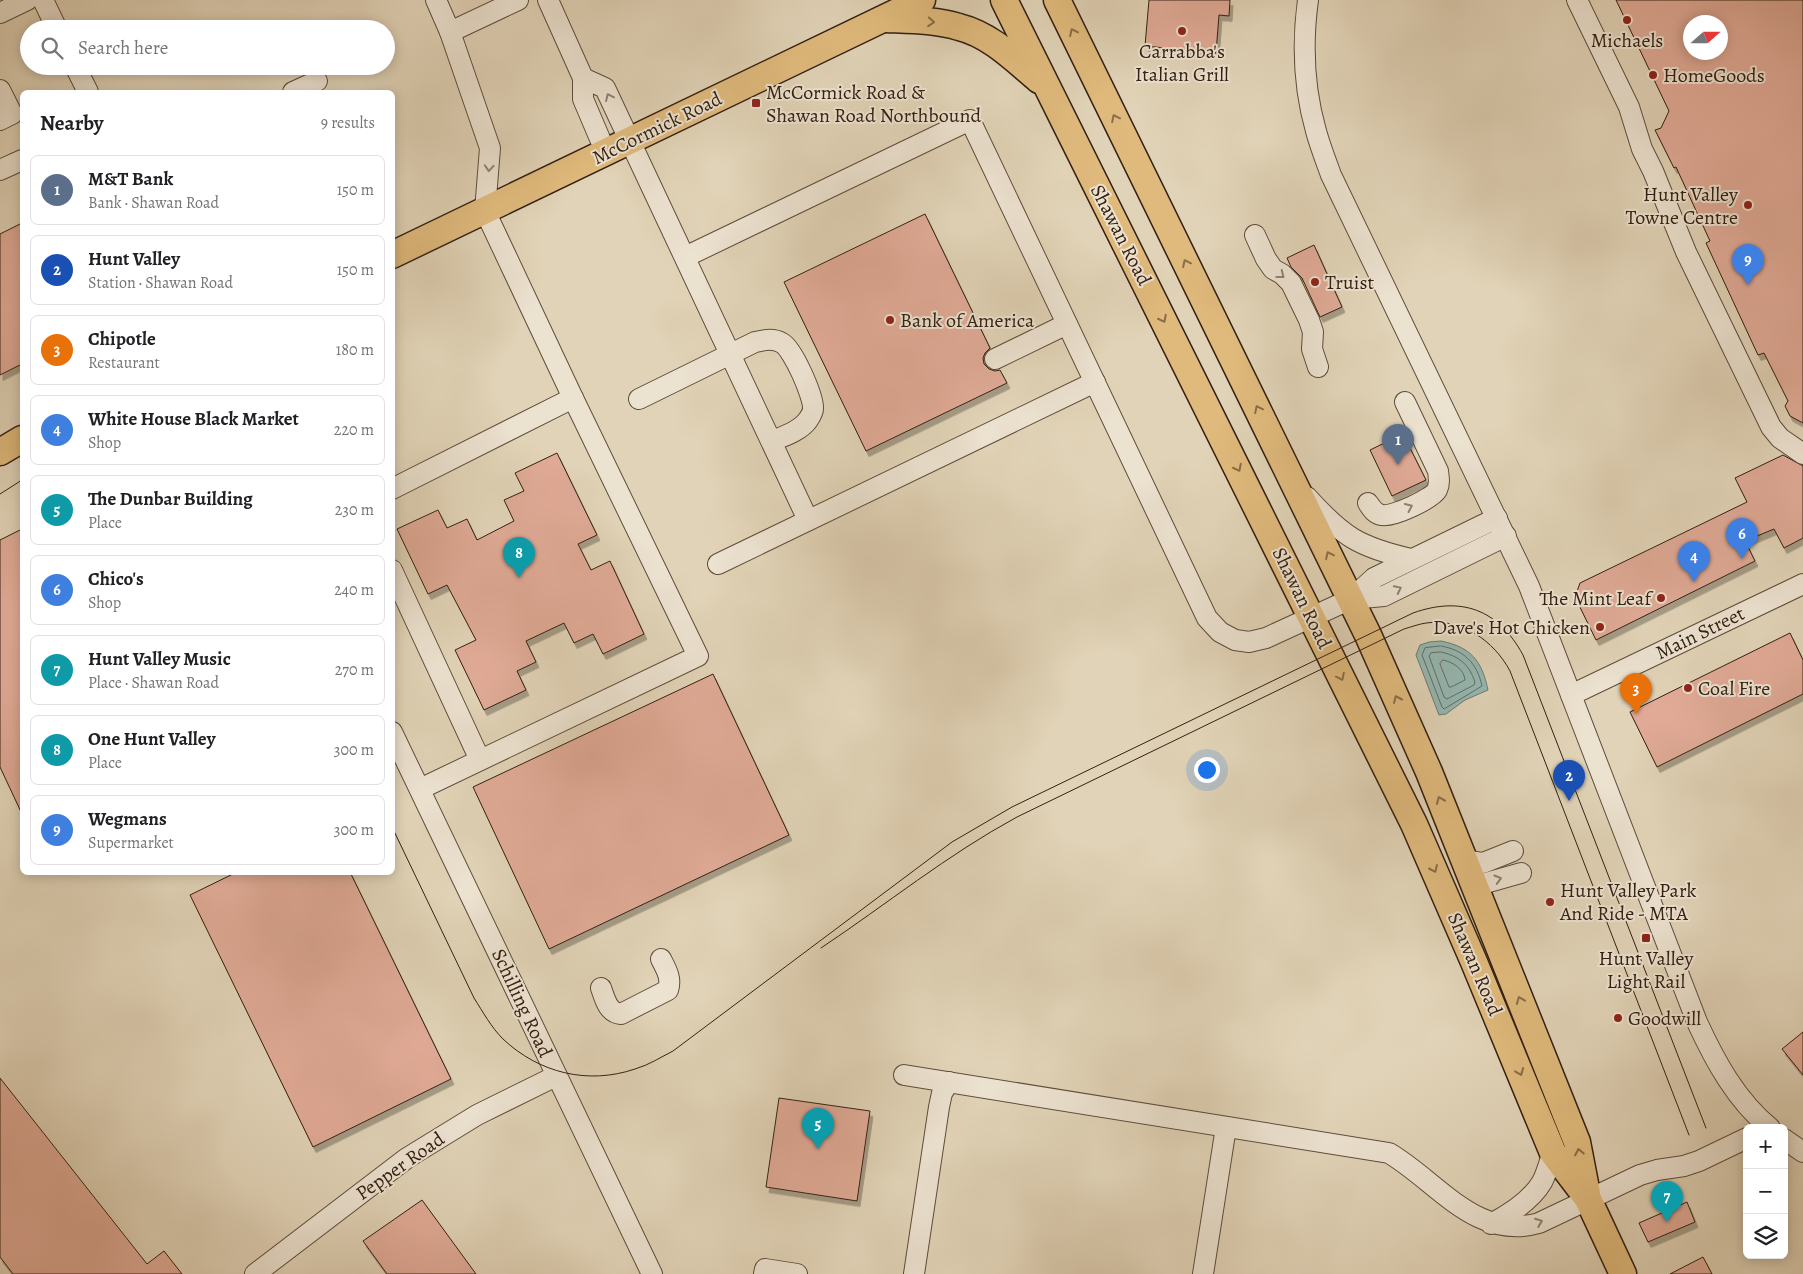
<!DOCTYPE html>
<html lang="en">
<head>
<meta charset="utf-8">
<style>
  body { margin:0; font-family:Alegreya,serif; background:#f2f2f2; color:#202124 }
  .controls { position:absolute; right:15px; bottom:15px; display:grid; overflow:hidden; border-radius:8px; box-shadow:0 2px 12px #0003 }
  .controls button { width:45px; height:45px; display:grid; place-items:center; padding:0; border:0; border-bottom:1px solid #e0e0e0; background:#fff; color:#202124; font:25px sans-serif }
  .compass { position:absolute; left:1683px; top:15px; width:45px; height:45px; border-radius:50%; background:#fff; box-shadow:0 2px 12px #0003; rotate:69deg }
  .you { position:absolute; left:1206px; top:769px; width:18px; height:18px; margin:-12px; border:4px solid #fff; border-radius:50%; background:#1a73e8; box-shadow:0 0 0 8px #1a73e833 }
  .badge { display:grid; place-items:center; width:32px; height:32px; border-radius:50%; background:#8f2418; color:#fff; font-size:16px; font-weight:700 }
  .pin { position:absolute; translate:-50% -41px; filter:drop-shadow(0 1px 2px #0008) }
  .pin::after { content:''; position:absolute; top:26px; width:18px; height:15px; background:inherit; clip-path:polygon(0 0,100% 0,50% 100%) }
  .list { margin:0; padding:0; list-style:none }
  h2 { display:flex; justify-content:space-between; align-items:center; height:65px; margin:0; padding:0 20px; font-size:21px }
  h2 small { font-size:16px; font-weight:400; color:#757577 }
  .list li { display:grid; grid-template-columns:32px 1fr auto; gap:15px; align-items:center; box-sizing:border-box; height:70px; margin:0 10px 10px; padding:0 10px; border:1px solid #e0e0e0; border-radius:8px }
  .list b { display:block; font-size:19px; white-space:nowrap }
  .list p { margin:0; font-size:16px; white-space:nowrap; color:#757577 }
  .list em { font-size:16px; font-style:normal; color:#757577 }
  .icon { flex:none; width:28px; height:28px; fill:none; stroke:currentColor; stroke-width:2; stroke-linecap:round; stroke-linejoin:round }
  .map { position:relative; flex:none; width:1803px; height:1274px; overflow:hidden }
  .search { position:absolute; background:#fff; box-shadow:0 2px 12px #0003; left:20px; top:20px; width:375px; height:55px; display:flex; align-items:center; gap:12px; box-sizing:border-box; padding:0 18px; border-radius:28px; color:#757577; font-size:19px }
  .panel { position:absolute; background:#fff; box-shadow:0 2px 12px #0003; left:20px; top:90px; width:375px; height:785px; border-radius:8px }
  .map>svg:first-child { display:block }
  .water { fill:#94b7b2; stroke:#6d7b72 }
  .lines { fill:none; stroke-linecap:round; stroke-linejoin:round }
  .shore { stroke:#646c62; stroke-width:1 }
  .building { fill:#e0aa96; stroke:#332012; fill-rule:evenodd; filter:url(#shadow) }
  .minor-casing { stroke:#5e4d3b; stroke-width:22 }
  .major-casing { stroke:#332012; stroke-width:29 }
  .minor { stroke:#ece2d0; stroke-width:20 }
  .major { stroke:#e0ba7c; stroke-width:26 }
  .tram { stroke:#332012; stroke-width:1 }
  .oneway { stroke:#8a6d47 }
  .oneway2 { stroke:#908171 }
  .poi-dot { fill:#8f2418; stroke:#ece2d0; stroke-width:2 }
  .labels { text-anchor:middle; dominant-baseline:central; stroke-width:4; stroke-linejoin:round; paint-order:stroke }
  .poi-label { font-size:20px; fill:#332012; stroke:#ece2d0; text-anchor:start }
  .street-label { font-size:20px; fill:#332012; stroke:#ece2d0 }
</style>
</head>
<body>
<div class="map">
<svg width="1803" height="1274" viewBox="0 0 1803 1274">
  <defs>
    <filter id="shadow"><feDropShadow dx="3" dy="5.5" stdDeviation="0" flood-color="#0004"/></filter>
  </defs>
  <rect width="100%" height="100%" fill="#e1d3b7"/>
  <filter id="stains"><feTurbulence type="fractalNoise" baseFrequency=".004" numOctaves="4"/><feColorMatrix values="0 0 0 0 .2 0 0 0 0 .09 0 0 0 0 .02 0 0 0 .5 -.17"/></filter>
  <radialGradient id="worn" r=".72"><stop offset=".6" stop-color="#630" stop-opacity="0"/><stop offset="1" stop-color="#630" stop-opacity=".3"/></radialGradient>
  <!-- water -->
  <path class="water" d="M1441,641C1471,647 1482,661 1488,690L1465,700L1446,714L1439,715L1416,655L1420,645L1429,642Z"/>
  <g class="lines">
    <!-- shore -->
    <g class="shore">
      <path d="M1441,646C1464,650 1477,663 1482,686L1444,709L1442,707L1422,655L1425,648Z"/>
      <path d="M1441,652C1459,656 1469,664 1475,682L1474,685L1447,699L1444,697L1429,656L1431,653Z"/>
      <path d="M1443,660C1453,662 1464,669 1465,680L1451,687H1449L1440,664Z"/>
    </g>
  </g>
  <!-- building -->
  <g class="building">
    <polygon points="1149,0 1230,0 1229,16 1219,15 1216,53 1145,46"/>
    <path d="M1616,0H1803V423L1790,416L1785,406L1788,401L1764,353L1758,355L1706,243L1710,241L1676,167L1674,168L1655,130L1661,128L1669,111ZM1690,22H1720V52H1690Z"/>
    <polygon points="925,214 990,348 985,353 983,358 984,364 989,369 995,371 1000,370 1007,383 866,451 784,282"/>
    <polygon points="22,223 22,364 0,375 0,234"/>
    <polygon points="1314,245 1342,307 1320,317 1302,278 1291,267 1287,258"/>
    <polygon points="1403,434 1426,480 1392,496 1370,450"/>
    <polygon points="557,453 597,535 578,544 591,570 610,561 644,634 603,654 593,634 574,643 564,623 526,641 536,662 517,671 526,690 484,710 455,650 476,640 447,585 428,594 397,529 438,510 447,528 467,519 477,540 514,521 504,500 524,491 515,473"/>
    <polygon points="1783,455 1803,466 1803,538 1784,548 1774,529 1745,541 1755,561 1596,640 1575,597 1580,583 1747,502 1735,478"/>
    <polygon points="22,529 22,814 0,767 0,540"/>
    <polygon points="1790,633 1803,660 1803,694 1657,767 1630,712"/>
    <polygon points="713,674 789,835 549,949 473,787"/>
    <polygon points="237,872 350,872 451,1079 313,1147 190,895"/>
    <polygon points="1803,1032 1803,1075 1782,1049"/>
    <polygon points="0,1078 147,1264 164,1251 182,1274 13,1274 0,1257"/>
    <polygon points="779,1098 870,1111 857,1201 766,1187"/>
    <polygon points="422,1200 476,1274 387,1274 363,1241"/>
    <polygon points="1687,1202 1695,1222 1648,1242 1639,1223"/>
    <polygon points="1703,1257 1712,1274 1670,1274"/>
  </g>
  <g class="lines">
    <!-- minor casing -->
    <g class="minor-casing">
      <g id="minor">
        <polyline points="43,0 57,29"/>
        <polyline points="548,0 583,78"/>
        <path d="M1308,0C1302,44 1304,89 1316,131C1320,146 1326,161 1331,175L1529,586L1697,1022C1715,1061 1736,1100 1770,1128"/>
        <polyline points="1577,0 1629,107 1642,149 1653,171 1686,252 1771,427 1780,438 1803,454"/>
        <polyline points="0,13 27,0"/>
        <polyline points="450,32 518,0"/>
        <polyline points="75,66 88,92"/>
        <polyline points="0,90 12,114 0,120"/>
        <polyline points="293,92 317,81"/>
        <polyline points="606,153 583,99 583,78 605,88 808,520"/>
        <polyline points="0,170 22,160"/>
        <polyline points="1255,235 1266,259 1273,269 1282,274 1291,283 1309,320 1313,332 1312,349 1318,367"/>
        <polyline points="685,257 970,120 1207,618 1220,632 1235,640 1249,642 1266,638 1351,599 1374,578 1497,518"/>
        <polyline points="995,359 1067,324"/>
        <path d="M639,399L755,342C765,340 773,338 782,343C793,349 814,397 813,409C813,412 810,417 808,420C800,431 784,436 772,441"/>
        <polyline points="392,489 573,398"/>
        <path d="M1307,497C1343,537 1359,547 1411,559"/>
        <path d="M1368,503C1372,509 1375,514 1382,515C1393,517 1432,499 1437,490C1440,484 1439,478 1438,471L1405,402"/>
        <polyline points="718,564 1095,382"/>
        <polyline points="392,570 480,760"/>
        <polyline points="1351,599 1384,596 1506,536"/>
        <polyline points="1571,695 1803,584"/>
        <polyline points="392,732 652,1274"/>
        <polyline points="420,789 698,656 573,398 485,211 490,148 450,32 436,0"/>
        <polyline points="1465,860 1483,863 1513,851"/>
        <polyline points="1475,886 1521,873"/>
        <path d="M601,988C605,999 608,1013 621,1014L668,990C672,978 666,969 661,959"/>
        <path d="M904,1075L1389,1153C1437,1181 1476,1241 1539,1223L1640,1175L1657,1170L1684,1166L1699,1161L1747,1138"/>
        <polyline points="1784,1139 1803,1152"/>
        <path d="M1491,1224C1510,1214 1531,1201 1542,1182C1547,1173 1549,1162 1553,1153"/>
        <polyline points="255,1274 407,1158 477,1115 556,1076"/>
        <polyline points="764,1274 765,1269 797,1274"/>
        <polyline points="914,1274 939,1107 942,1093 949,1082"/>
        <polyline points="1203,1274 1226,1127"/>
      </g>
    </g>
    <!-- major casing -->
    <g class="major-casing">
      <g id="major">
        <polyline points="1004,0 1414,824 1474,962 1553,1153 1588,1199 1623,1274"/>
        <polyline points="1057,0 1368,635 1429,772 1577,1142 1587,1194"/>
        <path d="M886,19C910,20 936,20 959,27C991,35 1015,60 1039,80"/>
        <polyline points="392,255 922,0"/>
        <polyline points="0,452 22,439"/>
      </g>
    </g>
    <!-- minor -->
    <use href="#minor" class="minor"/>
    <!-- major -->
    <use href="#major" class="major"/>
    <!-- tram -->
    <g class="tram">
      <polyline points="0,494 22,480"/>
      <path d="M392,827L474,998C483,1012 491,1027 503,1039C539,1073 588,1085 635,1069C649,1065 661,1057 673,1051L952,842L1012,807L1413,613C1461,596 1498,609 1523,655L1706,1128"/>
      <path d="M821,948C887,904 947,855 1017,817L1404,629C1411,627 1419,624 1426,623C1462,618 1494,641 1510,671L1689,1135"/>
    </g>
  </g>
  <!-- one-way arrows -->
  <defs><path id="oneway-chevron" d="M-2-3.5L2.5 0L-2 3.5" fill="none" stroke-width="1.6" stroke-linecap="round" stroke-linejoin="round" transform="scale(1.25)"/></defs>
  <g class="oneway">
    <use href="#oneway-chevron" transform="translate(931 22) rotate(5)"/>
    <use href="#oneway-chevron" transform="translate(1073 32) rotate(-116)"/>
    <use href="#oneway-chevron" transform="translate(1115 118) rotate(-116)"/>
    <use href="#oneway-chevron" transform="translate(1186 263) rotate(-116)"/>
    <use href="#oneway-chevron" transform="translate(1163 319) rotate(63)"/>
    <use href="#oneway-chevron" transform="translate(1258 409) rotate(-116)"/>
    <use href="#oneway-chevron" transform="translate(1238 468) rotate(63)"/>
    <use href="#oneway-chevron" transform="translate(1329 555) rotate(-116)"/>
    <use href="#oneway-chevron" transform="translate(1341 677) rotate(64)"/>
    <use href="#oneway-chevron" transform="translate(1397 699) rotate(-114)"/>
    <use href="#oneway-chevron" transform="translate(1440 800) rotate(-112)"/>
    <use href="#oneway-chevron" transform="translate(1434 869) rotate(66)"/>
    <use href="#oneway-chevron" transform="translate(1520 1000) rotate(-112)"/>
    <use href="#oneway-chevron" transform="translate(1520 1072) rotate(68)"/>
    <use href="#oneway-chevron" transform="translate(1579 1152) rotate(-101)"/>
  </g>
  <g class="oneway2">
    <use href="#oneway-chevron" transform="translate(609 97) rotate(-115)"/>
    <use href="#oneway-chevron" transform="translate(489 168) rotate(94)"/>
    <use href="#oneway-chevron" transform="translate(1281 275) rotate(38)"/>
    <use href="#oneway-chevron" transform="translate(1409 507) rotate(-25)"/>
    <use href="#oneway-chevron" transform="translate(1398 589) rotate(-26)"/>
    <use href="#oneway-chevron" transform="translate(1498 879) rotate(-16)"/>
    <use href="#oneway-chevron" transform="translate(1539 1222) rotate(-21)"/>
  </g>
  <!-- markers -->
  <g class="poi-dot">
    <circle cx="1627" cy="20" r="5"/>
    <circle cx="1182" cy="31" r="5"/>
    <circle cx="1653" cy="75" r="5"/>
    <rect x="751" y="98" width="10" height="10" rx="2.5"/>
    <circle cx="1748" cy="205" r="5"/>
    <circle cx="1315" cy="282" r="5"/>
    <circle cx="890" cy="320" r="5"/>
    <circle cx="1661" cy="598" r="5"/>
    <circle cx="1600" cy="627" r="5"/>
    <circle cx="1688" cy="688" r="5"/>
    <circle cx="1550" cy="902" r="5"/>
    <rect x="1641" y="933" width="10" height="10" rx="2.5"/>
    <circle cx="1618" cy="1018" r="5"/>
  </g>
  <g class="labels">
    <!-- poi labels -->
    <g class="poi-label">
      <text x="1627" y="40" text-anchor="middle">Michaels</text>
      <text x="1182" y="51" text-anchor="middle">Carrabba's<tspan x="1182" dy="23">Italian Grill</tspan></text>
      <text x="1663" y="75">HomeGoods</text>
      <text x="766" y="92">McCormick Road &amp;<tspan x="766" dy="23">Shawan Road Northbound</tspan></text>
      <text x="1738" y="194" text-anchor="end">Hunt Valley<tspan x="1738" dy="23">Towne Centre</tspan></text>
      <text x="1325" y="282">Truist</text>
      <text x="900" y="320">Bank of America</text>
      <text x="1651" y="598" text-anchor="end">The Mint Leaf</text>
      <text x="1590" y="627" text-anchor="end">Dave's Hot Chicken</text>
      <text x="1698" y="688">Coal Fire</text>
      <text x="1560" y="890">Hunt Valley Park<tspan x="1560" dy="23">And Ride - MTA</tspan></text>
      <text x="1646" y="958" text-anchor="middle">Hunt Valley<tspan x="1646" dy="23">Light Rail</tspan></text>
      <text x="1628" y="1018">Goodwill</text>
    </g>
    <!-- street labels -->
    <g class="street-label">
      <text transform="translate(657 128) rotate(-26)">McCormick Road</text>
      <text transform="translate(1121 235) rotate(63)">Shawan Road</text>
      <text transform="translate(1302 598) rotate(64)">Shawan Road</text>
      <text transform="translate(1700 633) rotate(-26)">Main Street</text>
      <text transform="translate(1475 964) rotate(67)">Shawan Road</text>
      <text transform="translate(522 1003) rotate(65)">Schilling Road</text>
      <text transform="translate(400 1166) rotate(-35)">Pepper Road</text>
    </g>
  </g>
  <rect width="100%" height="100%" filter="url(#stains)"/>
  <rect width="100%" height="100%" fill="url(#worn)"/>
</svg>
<div class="controls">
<button>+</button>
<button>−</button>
<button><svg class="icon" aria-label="layers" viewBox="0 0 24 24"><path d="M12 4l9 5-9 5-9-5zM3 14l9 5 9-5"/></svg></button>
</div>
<svg class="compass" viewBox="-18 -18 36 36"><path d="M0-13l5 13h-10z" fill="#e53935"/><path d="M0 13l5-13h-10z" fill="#757577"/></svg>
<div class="you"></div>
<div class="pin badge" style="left:1398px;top:465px;background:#5c6f8a">1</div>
<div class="pin badge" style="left:1569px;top:801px;background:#1a4fb4">2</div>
<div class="pin badge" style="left:1636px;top:714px;background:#e8710a">3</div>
<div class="pin badge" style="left:1694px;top:582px;background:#3f7fe0">4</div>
<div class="pin badge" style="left:818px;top:1149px;background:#0f9aa8">5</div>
<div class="pin badge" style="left:1742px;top:559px;background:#3f7fe0">6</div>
<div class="pin badge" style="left:1667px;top:1222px;background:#0f9aa8">7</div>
<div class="pin badge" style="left:519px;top:578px;background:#0f9aa8">8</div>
<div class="pin badge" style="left:1748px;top:285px;background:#3f7fe0">9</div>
<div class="search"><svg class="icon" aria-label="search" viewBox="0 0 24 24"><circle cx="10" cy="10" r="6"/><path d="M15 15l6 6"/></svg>Search here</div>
<section class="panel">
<h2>Nearby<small>9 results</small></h2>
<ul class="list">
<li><span class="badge" style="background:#5c6f8a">1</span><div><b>M&amp;T Bank</b><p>Bank · Shawan Road</p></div><em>150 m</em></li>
<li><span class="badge" style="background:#1a4fb4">2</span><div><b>Hunt Valley</b><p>Station · Shawan Road</p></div><em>150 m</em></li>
<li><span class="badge" style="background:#e8710a">3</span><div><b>Chipotle</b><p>Restaurant</p></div><em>180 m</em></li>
<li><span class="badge" style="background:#3f7fe0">4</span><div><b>White House Black Market</b><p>Shop</p></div><em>220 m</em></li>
<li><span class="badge" style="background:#0f9aa8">5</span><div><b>The Dunbar Building</b><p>Place</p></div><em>230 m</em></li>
<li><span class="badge" style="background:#3f7fe0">6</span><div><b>Chico's</b><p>Shop</p></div><em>240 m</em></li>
<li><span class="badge" style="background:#0f9aa8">7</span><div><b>Hunt Valley Music</b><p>Place · Shawan Road</p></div><em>270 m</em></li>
<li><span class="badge" style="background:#0f9aa8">8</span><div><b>One Hunt Valley</b><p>Place</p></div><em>300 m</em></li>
<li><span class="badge" style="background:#3f7fe0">9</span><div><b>Wegmans</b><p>Supermarket</p></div><em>300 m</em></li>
</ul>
</section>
</div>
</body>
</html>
